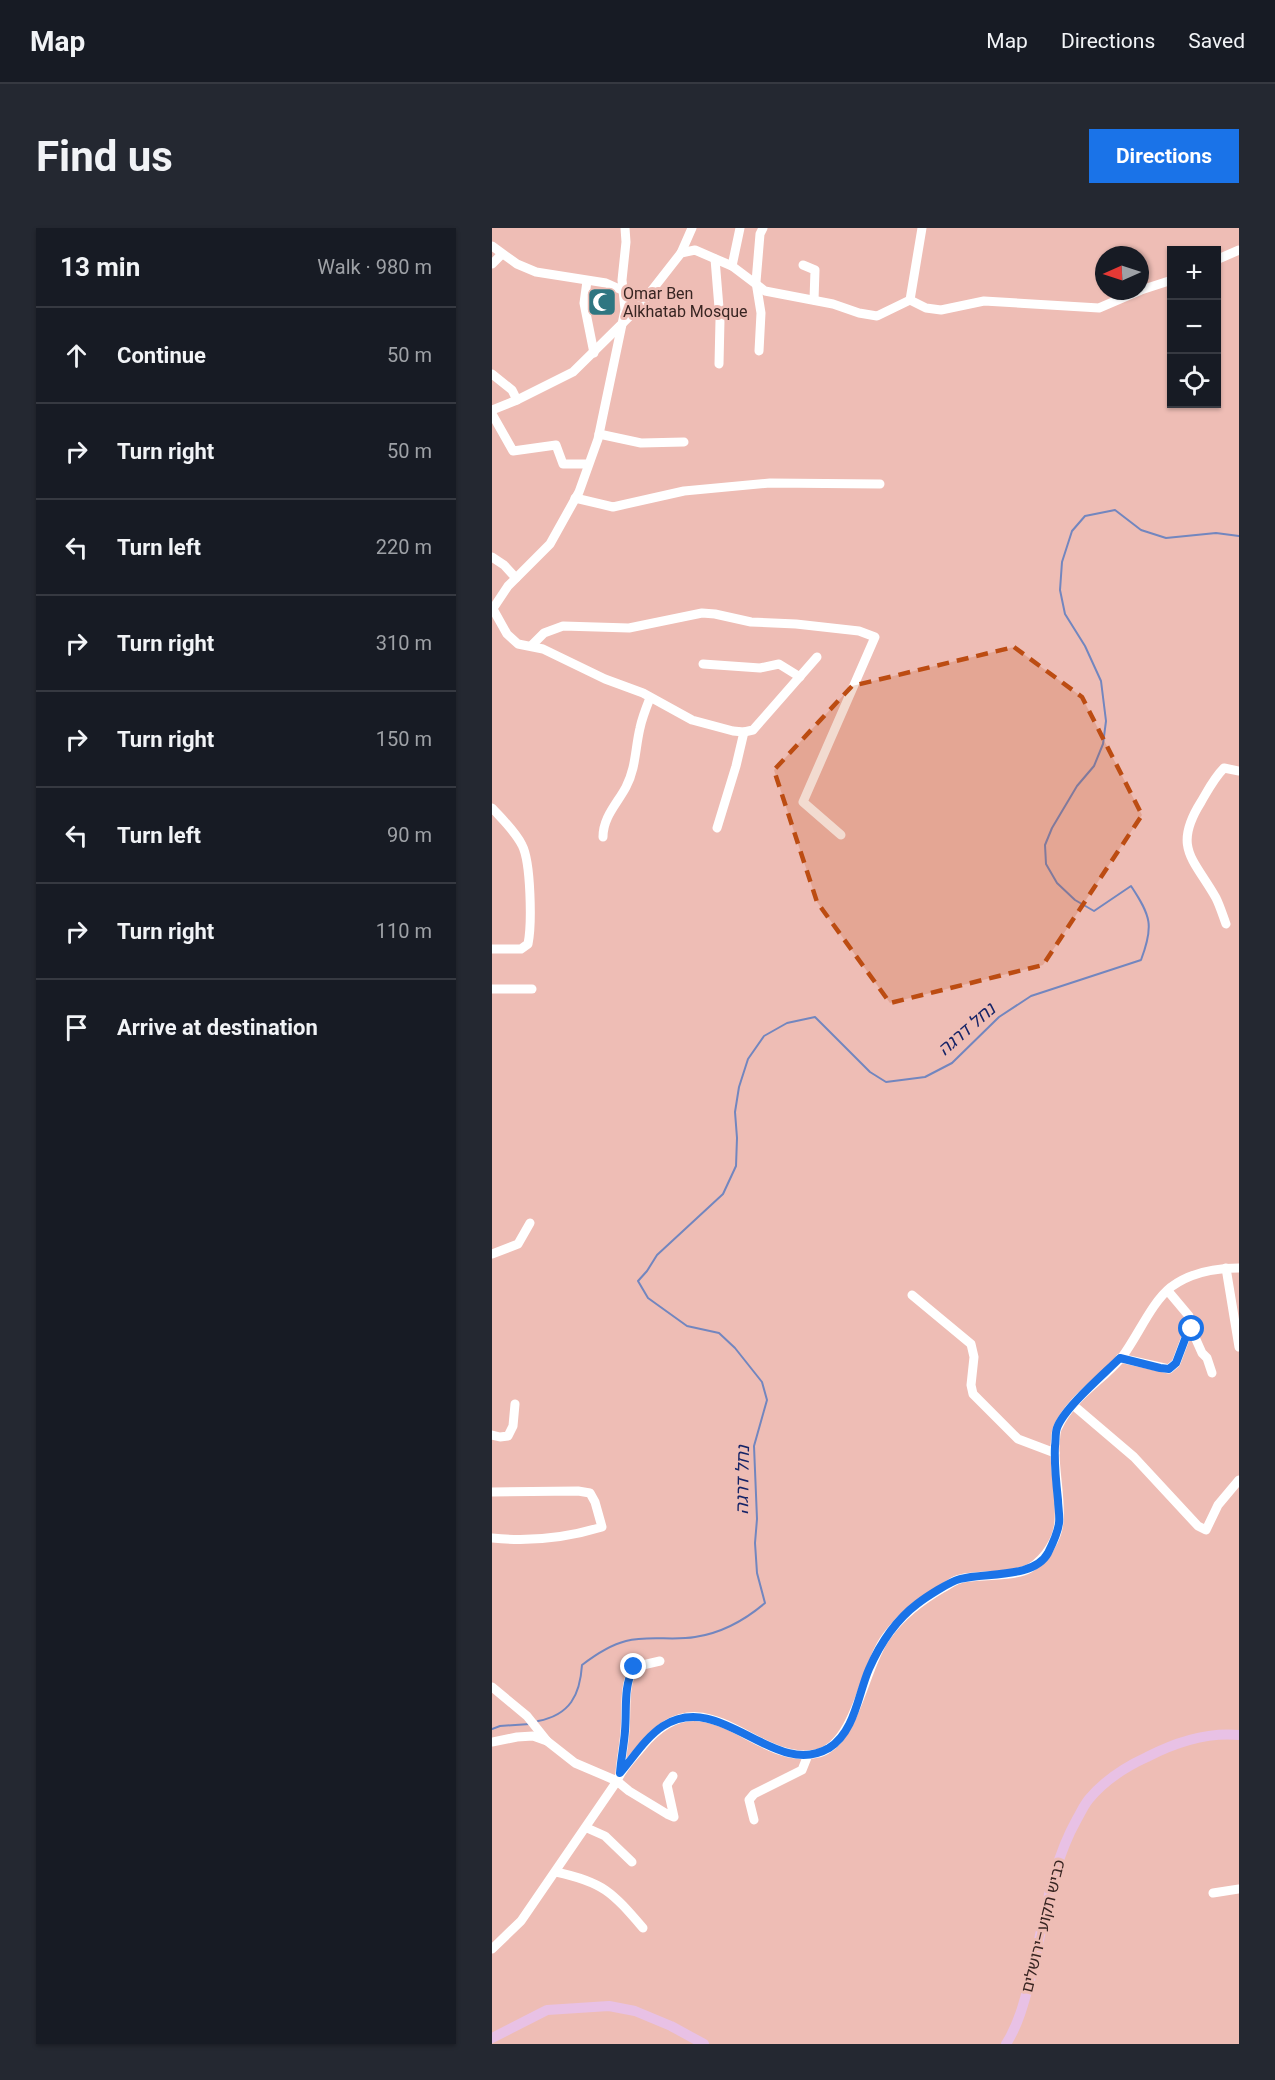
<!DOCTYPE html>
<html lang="en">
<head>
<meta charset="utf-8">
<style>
  body { margin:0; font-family:Roboto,"Noto Sans Hebrew",sans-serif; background:#242831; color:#f1f3f6 }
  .controls { position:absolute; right:18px; top:18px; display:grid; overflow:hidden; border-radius:0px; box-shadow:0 2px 4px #0004 }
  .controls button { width:54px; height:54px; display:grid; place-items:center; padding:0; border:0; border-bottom:2px solid #363941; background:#171b24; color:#f1f3f6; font:30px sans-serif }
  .compass { position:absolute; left:603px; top:18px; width:54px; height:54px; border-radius:50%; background:#171b24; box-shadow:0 2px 4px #0004; rotate:267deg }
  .stop { position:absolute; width:18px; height:18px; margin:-14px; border:4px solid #1a73e8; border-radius:50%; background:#fff }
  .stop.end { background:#1a73e8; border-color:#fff; box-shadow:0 2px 6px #0008 }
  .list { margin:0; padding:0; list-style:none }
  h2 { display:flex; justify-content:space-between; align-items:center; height:78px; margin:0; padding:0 24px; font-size:26px }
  h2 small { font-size:20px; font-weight:400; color:#9ea1a6 }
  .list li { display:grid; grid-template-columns:39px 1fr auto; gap:18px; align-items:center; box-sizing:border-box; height:96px; padding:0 24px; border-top:2px solid #363941 }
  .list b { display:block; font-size:22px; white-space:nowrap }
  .list em { font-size:20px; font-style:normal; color:#9ea1a6 }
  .icon { flex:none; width:33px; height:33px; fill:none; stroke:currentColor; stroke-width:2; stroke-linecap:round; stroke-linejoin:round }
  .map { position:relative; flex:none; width:747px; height:1816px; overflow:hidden; border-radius:0px }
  header { display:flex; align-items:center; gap:36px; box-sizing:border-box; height:84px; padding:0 30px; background:#171b24; border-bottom:2px solid #363941 }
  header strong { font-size:28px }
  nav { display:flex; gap:33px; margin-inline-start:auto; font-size:21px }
  .intro { display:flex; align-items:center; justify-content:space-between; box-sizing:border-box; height:144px; padding:0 36px }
  h1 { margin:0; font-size:42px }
  .button { padding:15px 27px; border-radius:0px; background:#1a73e8; color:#fff; font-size:21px; font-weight:700 }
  main { display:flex; gap:36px; padding:0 36px }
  aside { flex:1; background:#171b24; border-radius:0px; box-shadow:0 2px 4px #0004 }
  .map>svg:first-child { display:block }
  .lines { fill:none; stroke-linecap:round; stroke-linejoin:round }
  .stream { stroke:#7286bf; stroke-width:2 }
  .minor { stroke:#fff; stroke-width:9 }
  .major { stroke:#e8c1e5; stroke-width:10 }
  .route { stroke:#1a73e8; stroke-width:8 }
  .marked { fill:#bc4c12; fill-opacity:0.2; stroke:#bc4c12; stroke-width:4.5; stroke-dasharray:12 8; stroke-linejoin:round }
  .labels { text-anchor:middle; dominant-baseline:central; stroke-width:6; stroke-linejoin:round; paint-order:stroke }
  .poi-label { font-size:16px; fill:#382522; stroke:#eebdb5; text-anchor:start }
  .street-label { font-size:16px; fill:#382522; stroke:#eebdb5 }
  .water-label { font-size:18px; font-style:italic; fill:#162467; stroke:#eebdb5 }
</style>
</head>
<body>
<header>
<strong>Map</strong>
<nav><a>Map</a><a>Directions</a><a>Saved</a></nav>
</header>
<div class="intro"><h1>Find us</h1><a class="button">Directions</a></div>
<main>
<aside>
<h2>13 min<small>Walk · 980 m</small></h2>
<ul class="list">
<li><svg class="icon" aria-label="ahead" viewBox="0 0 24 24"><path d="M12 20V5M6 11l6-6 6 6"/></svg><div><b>Continue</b></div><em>50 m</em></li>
<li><svg class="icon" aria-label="right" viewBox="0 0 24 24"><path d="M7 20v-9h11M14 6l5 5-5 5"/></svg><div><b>Turn right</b></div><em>50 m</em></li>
<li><svg class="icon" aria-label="left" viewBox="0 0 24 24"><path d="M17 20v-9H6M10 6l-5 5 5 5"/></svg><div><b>Turn left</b></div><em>220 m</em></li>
<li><svg class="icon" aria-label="right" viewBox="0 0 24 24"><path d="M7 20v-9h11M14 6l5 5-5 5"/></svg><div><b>Turn right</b></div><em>310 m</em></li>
<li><svg class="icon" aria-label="right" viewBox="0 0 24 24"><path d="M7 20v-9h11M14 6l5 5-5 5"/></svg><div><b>Turn right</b></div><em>150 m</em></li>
<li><svg class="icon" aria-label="left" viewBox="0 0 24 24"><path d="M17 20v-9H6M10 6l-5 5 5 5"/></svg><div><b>Turn left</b></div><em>90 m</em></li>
<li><svg class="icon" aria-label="right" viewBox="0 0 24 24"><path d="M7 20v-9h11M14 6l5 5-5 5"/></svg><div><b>Turn right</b></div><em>110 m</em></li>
<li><svg class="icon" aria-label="arrive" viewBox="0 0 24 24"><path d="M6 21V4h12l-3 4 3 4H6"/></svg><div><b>Arrive at destination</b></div></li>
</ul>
</aside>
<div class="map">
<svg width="747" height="1816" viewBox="0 0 747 1816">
  <rect width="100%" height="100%" fill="#eebdb5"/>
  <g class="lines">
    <!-- stream -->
    <g class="stream">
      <path d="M46,1493C78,1487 88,1467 90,1437C103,1427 118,1417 134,1413C156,1407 181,1413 203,1409C230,1405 253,1392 273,1375L265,1345L263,1315L265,1291L262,1218L275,1172L270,1154L243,1120L227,1105L195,1098L156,1070L146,1053L155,1043L165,1027L231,966L244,938L245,910L243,884L247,859L256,831L272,808L295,795L323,789L378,844L394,854L433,849L460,835L507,789L539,768L649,732C662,698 659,688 639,658L602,683L583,672L565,655L554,636L553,617L560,600L585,558L602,538L611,516L614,493L609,453L593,418L573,386L568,362L570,334L580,303L593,288L623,282L649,302L674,310L724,305L747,308"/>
      <polyline points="0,1501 8,1498 38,1496"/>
    </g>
    <!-- minor -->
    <g class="minor">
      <polyline points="0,18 25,36 44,44 114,55 132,63"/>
      <polyline points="189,25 200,0"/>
      <polyline points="223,31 228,92 227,136"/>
      <polyline points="724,32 747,22"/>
      <polyline points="0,36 10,26"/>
      <polyline points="311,37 323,42 322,72"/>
      <polyline points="240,38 248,0"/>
      <polyline points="95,53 92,75 102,125"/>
      <polyline points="418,72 430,0"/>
      <polyline points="267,123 269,85 264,54 268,6 271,0"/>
      <polyline points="0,146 20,162 25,172"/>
      <polyline points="0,182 25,172 81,144 146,80 189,25 203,22 240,38 273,63 341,76 367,85 385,88 418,72 434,80 449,82 492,73 607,80 649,62 680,52"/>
      <polyline points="0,186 21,223 64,217 71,236 96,236"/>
      <polyline points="107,206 149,215 192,214"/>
      <polyline points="83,270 121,279 192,263 278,255 388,256"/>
      <polyline points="0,329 12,337 24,350"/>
      <polyline points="1,381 15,406 26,416 51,421 113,451 151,465 200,492 241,503 252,504 261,502 325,429"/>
      <polyline points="0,382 16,358 58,316 87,264 106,211 133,82 130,52 134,14 133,0"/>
      <polyline points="40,417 52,405 71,398 137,400 210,385 223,386 259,394 304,396 367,403 383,409 311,574 349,607"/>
      <polyline points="211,436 268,440 287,436 308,449"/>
      <path d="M0,580C10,591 23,603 30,617C39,634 40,696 36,716L29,721H0"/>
      <polyline points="225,600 244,538 252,504"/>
      <path d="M111,609C111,589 125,576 134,559C144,540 143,521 148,500C150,490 154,480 158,470"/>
      <path d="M734,696C731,688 728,678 724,670C702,631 680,620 709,574C716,562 722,550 732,540L747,543"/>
      <polyline points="0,761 40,761"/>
      <polyline points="0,1026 26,1016 38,995"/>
      <polyline points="734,1040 747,1119"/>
      <polyline points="420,1067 479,1116 482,1129 479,1157 481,1166 526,1211 563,1225"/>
      <polyline points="698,1098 710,1125 715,1130 720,1145"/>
      <polyline points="628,1130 677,1141 684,1135 698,1098 697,1088 676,1063"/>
      <polyline points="581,1177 642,1229 706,1298 714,1302 726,1277 747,1252"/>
      <polyline points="0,1207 8,1209 16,1208 21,1198 23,1176"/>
      <path d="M0,1264L86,1263L98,1265L103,1274L110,1299C74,1310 38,1314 0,1310"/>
      <polyline points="0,1459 35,1488 55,1513"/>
      <polyline points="0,1514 25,1509 41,1508 55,1513 83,1535 125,1553 137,1563 175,1586 182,1589 175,1557 181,1548"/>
      <path d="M128,1545C129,1531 132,1517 133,1503C135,1480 131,1459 142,1439L168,1433"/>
      <polyline points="262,1592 257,1572 262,1566 310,1542 316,1527"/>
      <polyline points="95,1600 113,1608 140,1634"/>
      <path d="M64,1644C111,1654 120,1664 151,1700"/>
      <polyline points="721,1665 747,1661"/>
      <path d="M0,1721L29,1693L125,1553C130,1540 141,1530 150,1519C214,1440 264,1542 327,1525C364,1514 372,1439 394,1409C410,1387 429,1373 451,1360C457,1357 462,1352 468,1351C487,1346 521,1350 538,1340C553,1331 566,1311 567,1293C569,1268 562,1243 563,1217C564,1211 563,1204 566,1199C580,1169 610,1153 630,1129C646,1108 659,1075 679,1059C698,1045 724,1040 747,1040"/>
    </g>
    <!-- major -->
    <g class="major">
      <polyline points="0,1810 55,1782 117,1778 143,1783 179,1798 212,1816"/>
      <path d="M514,1816C527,1796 533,1771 539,1748C552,1695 558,1639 585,1591C589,1584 592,1577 597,1571C612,1553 633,1539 655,1529C684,1514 714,1504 747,1507"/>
    </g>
  </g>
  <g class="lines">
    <!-- route -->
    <path class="route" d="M142,1439C131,1459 135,1480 133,1503C132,1517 129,1531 128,1545C141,1530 154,1509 171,1498C229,1461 282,1552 337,1520C363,1504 366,1466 377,1441C388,1416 404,1392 425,1376C434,1369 457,1354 468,1351C493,1344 542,1351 556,1325C560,1317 566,1304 567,1295C568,1288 566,1279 566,1272C564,1254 562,1236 563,1218C564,1213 563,1205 565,1200C572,1180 612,1146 628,1130L668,1140L677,1141L684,1135L698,1098L700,1101"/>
  </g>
  <!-- marked area -->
  <path class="marked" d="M522,419L590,469L650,587L551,737L398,775L325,674L282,542L360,458Z"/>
  <!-- icons -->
  <defs>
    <g id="mosque-square" transform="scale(1.5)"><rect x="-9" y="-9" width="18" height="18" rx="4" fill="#2f7681" stroke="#eebdb5"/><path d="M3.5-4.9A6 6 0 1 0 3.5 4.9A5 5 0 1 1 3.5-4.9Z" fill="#fff"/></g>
  </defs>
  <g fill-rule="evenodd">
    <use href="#mosque-square" x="110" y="74"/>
  </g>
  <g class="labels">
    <!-- poi labels -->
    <g class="poi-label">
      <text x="131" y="65">Omar Ben<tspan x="131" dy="18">Alkhatab Mosque</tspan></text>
    </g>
    <!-- street labels -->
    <g class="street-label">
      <text transform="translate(551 1698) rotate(-76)">כביש תקוע–ירושלים</text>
    </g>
    <!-- water labels -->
    <g class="water-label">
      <text transform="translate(474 801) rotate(-41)">נחל דרגה</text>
      <text transform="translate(250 1252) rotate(-89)">נחל דרגה</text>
    </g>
  </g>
</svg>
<div class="controls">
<button>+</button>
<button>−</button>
<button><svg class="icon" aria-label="locate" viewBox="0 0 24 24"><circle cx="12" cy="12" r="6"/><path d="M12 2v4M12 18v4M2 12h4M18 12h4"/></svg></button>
</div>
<svg class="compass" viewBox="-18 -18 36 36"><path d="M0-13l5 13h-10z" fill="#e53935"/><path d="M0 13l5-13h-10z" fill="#9ea1a6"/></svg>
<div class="stop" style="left:700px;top:1101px"></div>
<div class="stop end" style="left:142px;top:1439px"></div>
</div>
</main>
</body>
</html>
